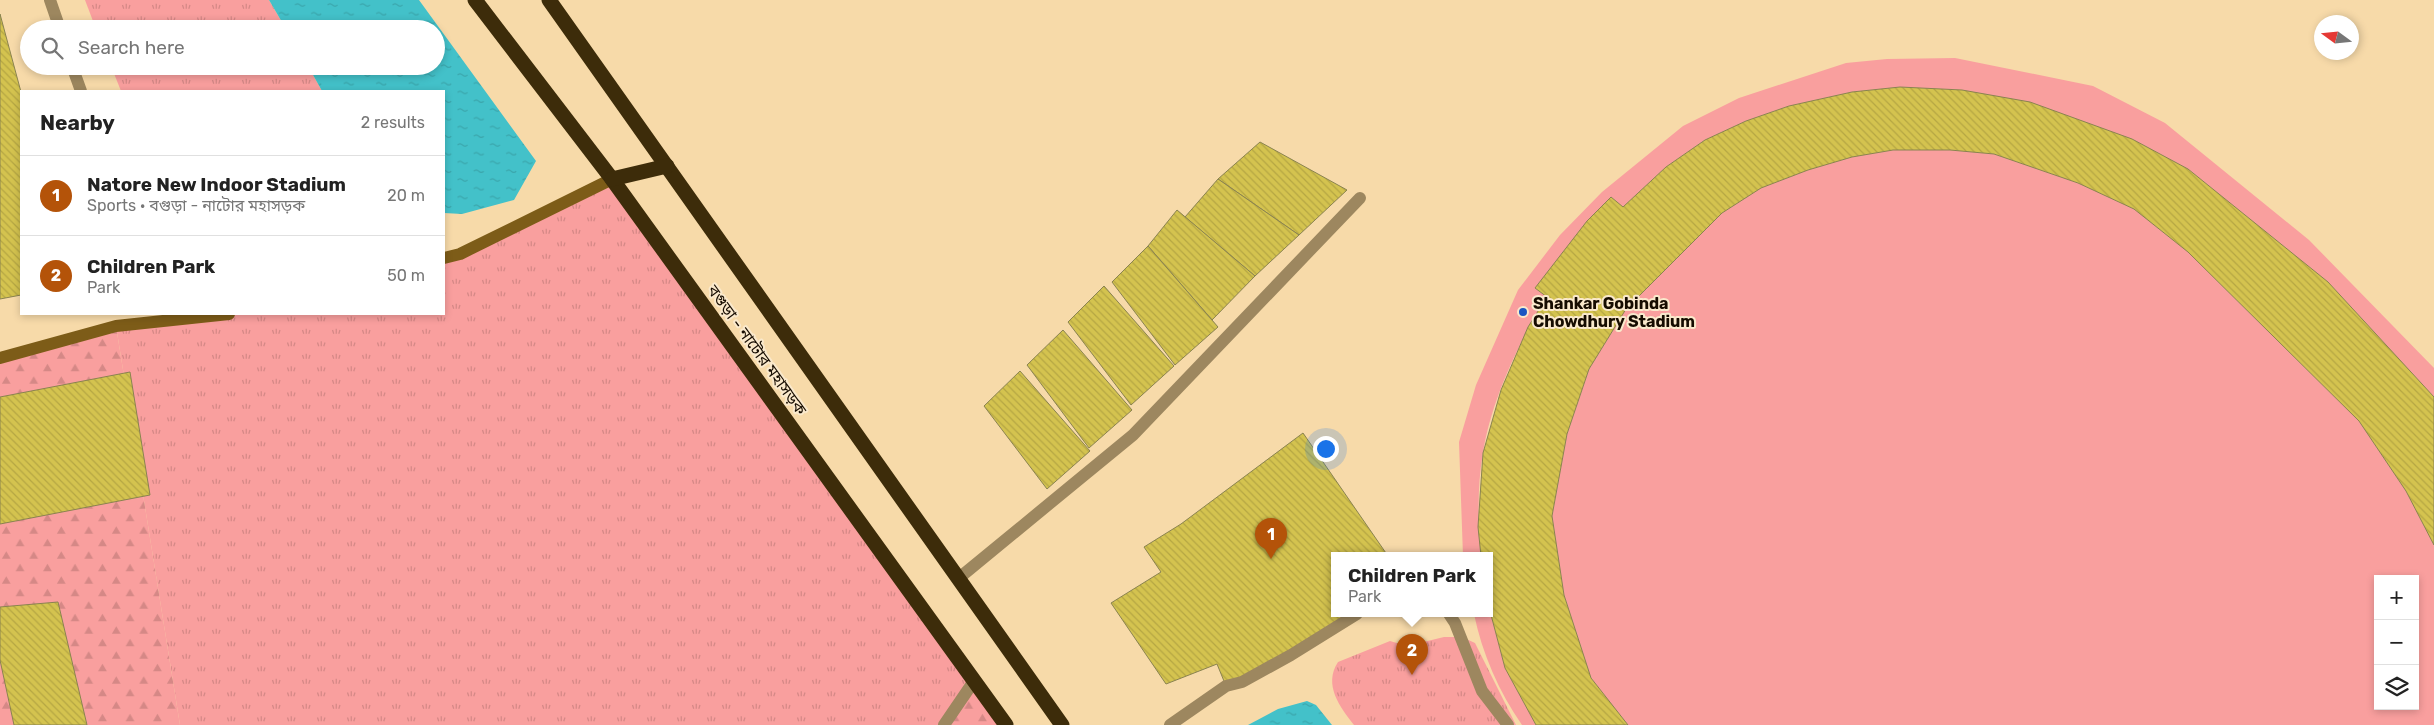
<!DOCTYPE html>
<html lang="en">
<head>
<meta charset="utf-8">
<style>
  body { margin:0; font-family:Rubik,"Noto Sans Bengali",sans-serif; background:#f2f2f2; color:#222 }
  .controls { position:absolute; right:15px; bottom:15px; display:grid; overflow:hidden; border-radius:0px; box-shadow:0 2px 8px #0003 }
  .controls button { width:45px; height:45px; display:grid; place-items:center; padding:0; border:0; border-bottom:1px solid #e0e0e0; background:#fff; color:#222; font:25px sans-serif }
  .compass { position:absolute; left:2314px; top:15px; width:45px; height:45px; border-radius:50%; background:#fff; box-shadow:0 2px 8px #0003; rotate:285deg }
  .you { position:absolute; left:1325px; top:448px; width:18px; height:18px; margin:-12px; border:4px solid #fff; border-radius:50%; background:#1a73e8; box-shadow:0 0 0 8px #1a73e833 }
  .badge { display:grid; place-items:center; width:32px; height:32px; border-radius:50%; background:#b45309; color:#fff; font-size:16px; font-weight:700 }
  .pin { position:absolute; translate:-50% -41px; filter:drop-shadow(0 1px 2px #0008) }
  .pin::after { content:''; position:absolute; top:26px; width:18px; height:15px; background:inherit; clip-path:polygon(0 0,100% 0,50% 100%) }
  .popup { position:absolute; left:1331px; top:552px; width:162px; height:65px; box-sizing:border-box; display:grid; place-content:center; border-radius:0px; background:#fff; filter:drop-shadow(0 1px 4px #0005); font-size:16px; white-space:nowrap; color:#767676 }
  .popup b { font-size:19px; color:#222 }
  .popup::after { content:''; position:absolute; left:50%; top:100%; margin-left:-10px; border:10px solid transparent; border-top-color:#fff }
  .list { margin:0; padding:0; list-style:none }
  h2 { display:flex; justify-content:space-between; align-items:center; height:65px; margin:0; padding:0 20px; font-size:21px }
  h2 small { font-size:16px; font-weight:400; color:#767676 }
  .list li { display:grid; grid-template-columns:32px 1fr auto; gap:15px; align-items:center; box-sizing:border-box; height:80px; padding:0 20px; border-top:1px solid #e0e0e0 }
  .list b { display:block; font-size:19px; white-space:nowrap }
  .list p { margin:0; font-size:16px; white-space:nowrap; color:#767676 }
  .list em { font-size:16px; font-style:normal; color:#767676 }
  .icon { flex:none; width:28px; height:28px; fill:none; stroke:currentColor; stroke-width:2; stroke-linecap:round; stroke-linejoin:round }
  .map { position:relative; flex:none; width:2434px; height:725px; overflow:hidden }
  .search { position:absolute; background:#fff; box-shadow:0 2px 8px #0003; left:20px; top:20px; width:425px; height:55px; display:flex; align-items:center; gap:12px; box-sizing:border-box; padding:0 18px; border-radius:28px; color:#767676; font-size:19px }
  .panel { position:absolute; background:#fff; box-shadow:0 2px 8px #0003; left:20px; top:90px; width:425px; height:225px; border-radius:0px }
  .map>svg:first-child { display:block }
  .grass { fill:url(#grass-tufts) }
  .forest { fill:url(#forest-firs) }
  .garden { fill:#f99f9e; fill-rule:evenodd }
  .water { fill:url(#water-ripples) }
  .building { fill:url(#building-back-hatch); stroke:#8a8350 }
  .lines { fill:none; stroke-linecap:round; stroke-linejoin:round }
  .lane { stroke:#9d875f; stroke-width:12 }
  .street { stroke:#9d875f; stroke-width:12 }
  .secondary { stroke:#7d5c18; stroke-width:12 }
  .highway { stroke:#3d2c0a; stroke-width:15 }
  .poi-dot { fill:#1956c2; stroke:#fae9cc; stroke-width:2 }
  .labels { text-anchor:middle; dominant-baseline:central; stroke-width:4; stroke-linejoin:round; paint-order:stroke }
  .poi-label { font-size:16px; font-weight:bold; fill:#160c00; stroke:#fae9cc; text-anchor:start }
  .street-label { font-size:16px; fill:#160c00; stroke:#fae9cc }
</style>
</head>
<body>
<div class="map">
<svg width="2434" height="725" viewBox="0 0 2434 725">
  <defs>
    <pattern id="grass-tufts" width="24" height="20" patternUnits="userSpaceOnUse" patternTransform="scale(1.25)"><rect width="24" height="20" fill="#f99f9e"/><path d="M3 7l-1-3M5 7V3M7 7l1-3M15 17l-1-3M17 17v-4M19 17l1-3" fill="none" stroke="#d58886"/></pattern>
    <pattern id="forest-firs" width="22" height="20" patternUnits="userSpaceOnUse" patternTransform="scale(1.25)"><rect width="22" height="20" fill="#f99f9e"/><path d="M5 1l3.5 6h-7zM16 11l3.5 6h-7z" fill="#d58886"/></pattern>
    <pattern id="water-ripples" width="26" height="14" patternUnits="userSpaceOnUse" patternTransform="scale(1.25)"><rect width="26" height="14" fill="#43c1c9"/><path d="M2 4q2-2 4 0t4 0M15 11q2-2 4 0t4 0" fill="none" stroke="#3aa5ab"/></pattern>
    <pattern id="building-back-hatch" width="6" height="6" patternUnits="userSpaceOnUse" patternTransform="scale(1.25)"><rect width="6" height="6" fill="#d4c34f"/><path d="M-1 5l2 2M0 0l6 6M5-1l2 2" fill="none" stroke="#b5a643"/></pattern>
  </defs>
  <rect width="100%" height="100%" fill="#f7daa9"/>
  <!-- grass -->
  <g class="grass">
    <polygon points="85,0 269,0 286,29 96,29"/>
    <polygon points="111,66 308,66 322,91 121,91"/>
    <polygon points="612,179 974,681 944,725 180,725 116,326 176,314 444,314 444,258"/>
    <path d="M1444,637H1462L1475,643L1516,725H1354C1340,707 1323,685 1338,662L1390,641L1407,646Z"/>
  </g>
  <!-- forest -->
  <g class="forest">
    <polygon points="116,326 180,725 0,725 0,358"/>
    <polygon points="974,681 1006,725 944,725"/>
  </g>
  <!-- garden -->
  <g class="garden">
    <path d="M1955,58L2093,86L2165,123L2309,240L2434,368V397L2328,282L2188,169L2132,139L1962,90L1900,87L1852,92L1789,106L1746,121L1705,140L1666,167L1623,207L1611,197L1535,288L1547,297C1519,341 1491,401 1483,453C1477,486 1478,523 1481,556H1463L1459,442L1476,385L1518,290L1560,235L1602,192L1683,126L1739,98L1846,63L1887,59Z"/>
    <path d="M1893,150H1950L1994,154L2078,183L2134,209L2188,252L2359,421L2406,491L2434,545V725H1628L1591,678L1564,595L1552,516L1567,434L1589,369L1626,309L1722,213L1761,188L1808,170L1852,157ZM2378,579H2415V706H2378Z"/>
    <path d="M1490,611L1505,668L1536,725H1522C1499,692 1482,653 1474,614H1490Z"/>
  </g>
  <!-- water -->
  <g class="water">
    <polygon points="269,0 419,0 536,161 514,200 462,214 444,213 444,91 322,91 308,66 436,66 436,29 286,29"/>
    <polygon points="1307,701 1316,705 1332,725 1248,725 1278,709"/>
  </g>
  <!-- building -->
  <g class="building">
    <polygon points="0,14 21,92 21,295 0,299"/>
    <polygon points="1900,87 1962,90 2030,102 2132,139 2188,169 2328,282 2434,397 2434,545 2406,491 2359,421 2188,252 2134,209 2078,183 1994,154 1950,150 1893,150 1852,157 1808,170 1761,188 1722,213 1626,309 1589,369 1567,434 1552,516 1564,595 1591,678 1628,725 1536,725 1505,668 1490,611 1490,556 1481,556 1478,527 1483,453 1501,390 1528,327 1547,297 1535,288 1587,221 1611,197 1623,207 1666,167 1705,140 1746,121 1789,106 1852,92"/>
    <polygon points="1260,142 1347,190 1299,235 1218,179"/>
    <polygon points="1218,179 1299,235 1255,276 1185,217"/>
    <polygon points="1177,210 1255,276 1212,320 1148,246"/>
    <polygon points="1148,246 1218,327 1175,365 1112,282"/>
    <polygon points="1104,286 1174,366 1131,405 1068,322"/>
    <polygon points="1063,330 1132,410 1089,448 1027,365"/>
    <polygon points="1020,371 1090,451 1047,489 984,406"/>
    <polygon points="130,372 150,495 0,524 0,397"/>
    <polygon points="1303,433 1388,556 1334,556 1334,614 1354,614 1226,686 1217,664 1166,684 1111,603 1161,572 1144,547 1181,524"/>
    <polygon points="58,602 87,725 14,725 0,660 0,607"/>
  </g>
  <g class="lines">
    <!-- lane -->
    <g class="lane">
      <polyline points="959,578 1133,435 1360,198"/>
      <polyline points="1449,614 1455,623 1482,691 1508,725"/>
      <polyline points="944,725 974,681"/>
      <polyline points="1170,725 1226,686 1242,682 1291,655 1357,614"/>
    </g>
    <!-- street -->
    <g class="street">
      <polyline points="50,0 60,29"/>
      <polyline points="72,66 81,91"/>
    </g>
    <!-- secondary -->
    <g class="secondary">
      <polyline points="444,258 460,254 612,179"/>
      <polyline points="0,358 116,326 229,314"/>
    </g>
    <!-- highway -->
    <g class="highway">
      <polyline points="475,0 612,179 1006,725"/>
      <polyline points="549,0 1062,725"/>
      <polyline points="612,179 667,166"/>
    </g>
  </g>
  <!-- markers -->
  <circle class="poi-dot" cx="1523" cy="312" r="5"/>
  <g class="labels">
    <!-- poi labels -->
    <g class="poi-label">
      <text x="1533" y="303">Shankar Gobinda<tspan x="1533" dy="18">Chowdhury Stadium</tspan></text>
    </g>
    <!-- street labels -->
    <g class="street-label">
      <text transform="translate(757 350) rotate(54)">বগুড়া - নাটোর মহাসড়ক</text>
    </g>
  </g>
</svg>
<div class="controls">
<button>+</button>
<button>−</button>
<button><svg class="icon" aria-label="layers" viewBox="0 0 24 24"><path d="M12 4l9 5-9 5-9-5zM3 14l9 5 9-5"/></svg></button>
</div>
<svg class="compass" viewBox="-18 -18 36 36"><path d="M0-13l5 13h-10z" fill="#e53935"/><path d="M0 13l5-13h-10z" fill="#767676"/></svg>
<div class="you"></div>
<div class="pin badge" style="left:1271px;top:559px">1</div>
<div class="pin badge" style="left:1412px;top:675px">2</div>
<div class="popup"><b>Children Park</b>Park</div>
<div class="search"><svg class="icon" aria-label="search" viewBox="0 0 24 24"><circle cx="10" cy="10" r="6"/><path d="M15 15l6 6"/></svg>Search here</div>
<section class="panel">
<h2>Nearby<small>2 results</small></h2>
<ul class="list">
<li><span class="badge">1</span><div><b>Natore New Indoor Stadium</b><p>Sports · বগুড়া - নাটোর মহাসড়ক</p></div><em>20 m</em></li>
<li><span class="badge">2</span><div><b>Children Park</b><p>Park</p></div><em>50 m</em></li>
</ul>
</section>
</div>
</body>
</html>
